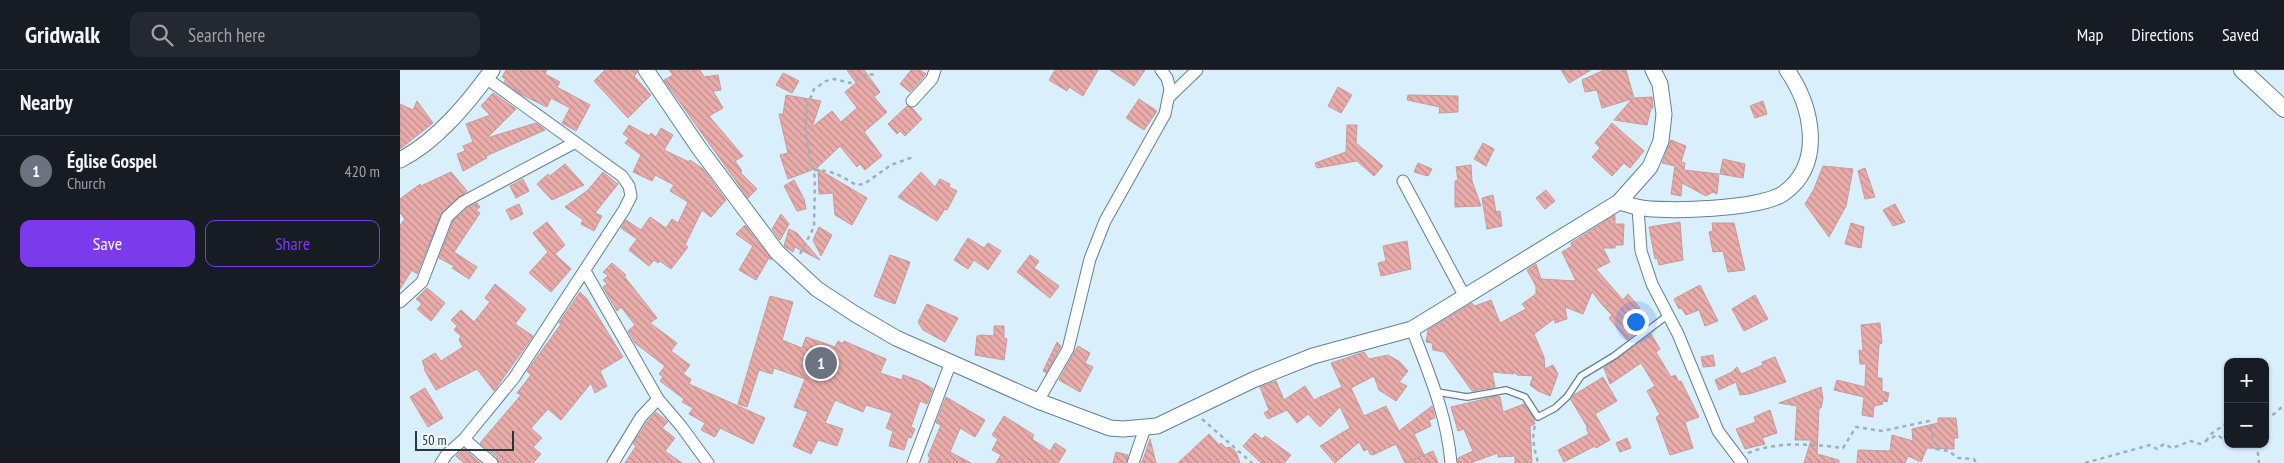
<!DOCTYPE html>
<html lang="en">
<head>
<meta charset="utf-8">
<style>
  body { margin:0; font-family:"PT Sans Narrow",sans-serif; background:#242831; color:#f1f3f6 }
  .controls { position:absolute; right:15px; bottom:15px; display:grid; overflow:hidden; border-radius:10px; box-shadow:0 1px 4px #0004 }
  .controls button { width:45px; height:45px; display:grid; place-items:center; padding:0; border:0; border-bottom:1px solid #363941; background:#171b24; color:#f1f3f6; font:25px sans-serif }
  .scale { position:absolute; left:15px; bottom:12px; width:99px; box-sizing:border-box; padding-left:5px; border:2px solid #29373f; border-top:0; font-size:14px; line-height:18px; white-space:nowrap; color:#29373f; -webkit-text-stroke:4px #f3fafe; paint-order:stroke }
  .you { position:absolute; left:1235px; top:251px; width:18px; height:18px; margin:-12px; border:4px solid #fff; border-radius:50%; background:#1a73e8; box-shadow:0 0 0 8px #1a73e833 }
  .badge { display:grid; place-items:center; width:32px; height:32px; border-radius:50%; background:#7c3aed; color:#fff; font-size:16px; font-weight:700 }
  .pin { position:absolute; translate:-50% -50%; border:2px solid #fff; box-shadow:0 1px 5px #0006 }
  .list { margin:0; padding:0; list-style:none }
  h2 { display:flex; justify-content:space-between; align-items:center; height:65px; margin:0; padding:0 20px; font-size:21px }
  h2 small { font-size:16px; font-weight:400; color:#9ea1a6 }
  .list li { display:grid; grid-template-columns:32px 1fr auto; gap:15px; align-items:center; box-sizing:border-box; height:70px; padding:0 20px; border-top:1px solid #363941 }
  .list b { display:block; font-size:19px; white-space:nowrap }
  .list p { margin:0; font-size:16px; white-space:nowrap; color:#9ea1a6 }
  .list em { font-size:16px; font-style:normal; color:#9ea1a6 }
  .actions { display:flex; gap:10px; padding:15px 20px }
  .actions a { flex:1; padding:11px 0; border:1px solid #7c3aed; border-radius:10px; text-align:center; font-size:18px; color:#7c3aed }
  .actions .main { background:#7c3aed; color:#fff }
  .icon { flex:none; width:28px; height:28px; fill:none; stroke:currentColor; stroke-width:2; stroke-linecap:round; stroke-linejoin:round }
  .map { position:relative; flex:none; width:1884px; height:393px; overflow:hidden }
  header { display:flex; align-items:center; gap:30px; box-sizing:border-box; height:70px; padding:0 25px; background:#171b24; border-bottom:1px solid #363941 }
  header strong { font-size:24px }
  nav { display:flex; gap:28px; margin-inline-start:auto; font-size:18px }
  .search { width:350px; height:45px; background:#242831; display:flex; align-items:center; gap:12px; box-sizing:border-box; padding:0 18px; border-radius:10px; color:#9ea1a6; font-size:19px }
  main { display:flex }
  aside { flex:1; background:#171b24 }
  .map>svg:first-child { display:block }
  .building { fill:url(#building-back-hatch); stroke:#c49c9b }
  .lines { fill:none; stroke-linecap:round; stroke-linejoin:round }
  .service-casing { stroke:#618194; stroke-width:8 }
  .minor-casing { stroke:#618194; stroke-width:13 }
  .tertiary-casing { stroke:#618194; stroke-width:17 }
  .secondary-casing { stroke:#618194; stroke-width:18 }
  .path { stroke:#9db0bb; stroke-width:2.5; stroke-dasharray:4 4; stroke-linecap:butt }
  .service { stroke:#fff; stroke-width:5.5 }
  .minor { stroke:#fff; stroke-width:11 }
  .tertiary { stroke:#fff; stroke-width:15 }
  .secondary { stroke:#fff; stroke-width:16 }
</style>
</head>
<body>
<header>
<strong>Gridwalk</strong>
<div class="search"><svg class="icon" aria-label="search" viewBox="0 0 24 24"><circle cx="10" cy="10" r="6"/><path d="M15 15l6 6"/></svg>Search here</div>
<nav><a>Map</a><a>Directions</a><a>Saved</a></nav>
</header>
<main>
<aside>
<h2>Nearby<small></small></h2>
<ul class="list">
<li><span class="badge" style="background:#6b7280">1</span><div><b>Église Gospel</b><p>Church</p></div><em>420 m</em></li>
</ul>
<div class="actions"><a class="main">Save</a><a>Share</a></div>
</aside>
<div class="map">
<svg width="1884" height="393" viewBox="0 0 1884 393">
  <defs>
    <pattern id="building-back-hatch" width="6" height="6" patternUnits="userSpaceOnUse" patternTransform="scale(1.25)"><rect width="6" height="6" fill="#eaacaa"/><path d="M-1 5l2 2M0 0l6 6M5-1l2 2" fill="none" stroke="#be8d8c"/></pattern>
  </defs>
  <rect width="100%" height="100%" fill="#daeffc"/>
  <!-- building -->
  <g class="building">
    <polygon points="106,0 147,0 145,4 160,12 157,17 190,35 176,61 162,53 170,38 151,28 147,37 122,25 104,12 106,9 102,7"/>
    <polygon points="205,0 237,0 237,3 234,6 251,25 228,48 194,11"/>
    <polygon points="269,0 300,0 304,7 318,5 321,20 313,21 323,38 309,46 343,86 335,91 342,101 340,102 357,119 348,128 264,10 273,5"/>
    <polygon points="447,0 464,0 480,22 474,27 487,42 464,62 482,86 465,100 460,94 457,97 440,76 417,98 388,109 380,85 388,83 379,44 383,44 386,25 421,31 412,57 432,41 441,52 457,38 445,22 456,13"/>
    <polygon points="511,0 520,0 526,4 510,22 500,14"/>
    <polygon points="655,0 698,0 683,26 669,17 667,21 649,10"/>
    <polygon points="710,0 745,0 734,16"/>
    <polygon points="1161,0 1191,0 1169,13"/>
    <polygon points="1204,0 1226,0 1234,28 1252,27 1253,38 1251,38 1247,55 1214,50 1232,29 1202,38 1197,20 1185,22 1182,10"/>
    <polygon points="383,3 399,11 392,23 376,15"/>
    <polygon points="938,17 952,25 941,43 928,36"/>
    <polygon points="93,23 116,39 87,68 136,53 145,60 86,86 87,88 63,101 57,84 65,81 63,76 73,72 66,54 90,45 81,36"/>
    <polygon points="1008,25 1058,26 1058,42 1039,43 1040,37 1007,30"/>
    <polygon points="739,29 757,41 744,60 726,48"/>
    <polygon points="17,31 33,53 0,79 0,34 13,40"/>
    <polygon points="1363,31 1367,44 1355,48 1350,36"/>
    <polygon points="507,36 512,38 522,49 505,66 500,61 497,64 488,54"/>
    <polygon points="1212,53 1244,81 1230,98 1224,93 1212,106 1192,87 1200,78 1195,73"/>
    <polygon points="229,55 249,66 251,63 256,67 261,58 273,65 264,80 289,92 290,90 303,99 326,130 311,147 302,140 285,175 288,177 271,199 260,191 258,193 254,190 249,196 229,180 237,169 221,158 226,150 241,160 250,147 266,158 272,149 278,153 288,132 270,121 274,115 255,105 252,111 233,102 241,85 225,73 229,68 223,64"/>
    <polygon points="947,55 957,55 956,73 983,96 974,106 957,91 917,98 915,93 946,82"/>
    <polygon points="1271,70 1286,76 1281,92 1285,93 1284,100 1319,104 1317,124 1313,122 1306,126 1282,113 1281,126 1271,124 1275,96 1262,93"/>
    <polygon points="1083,73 1094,79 1086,96 1074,89"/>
    <polygon points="1323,89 1345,94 1343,108 1320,104"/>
    <polygon points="1018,93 1032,99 1028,106 1014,102"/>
    <polygon points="165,94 184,115 152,130 137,114 148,104 150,106"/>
    <polygon points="1071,95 1072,111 1081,136 1055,137 1055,111 1058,110 1056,97"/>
    <polygon points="1423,96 1453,99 1446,136 1429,167 1405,134 1414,119"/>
    <polygon points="1465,98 1475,127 1465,129 1458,101"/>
    <polygon points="418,99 467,128 452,155 435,145 433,123 419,124"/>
    <polygon points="51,102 67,121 42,142 17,204 12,200 0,219 0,155 5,149 0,143 0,129 20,114 21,116"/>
    <polygon points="203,102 218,114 195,143 202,146 194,161 181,154 183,150 165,137 188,120"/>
    <polygon points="521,102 535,117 540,109 550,114 549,117 557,121 547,140 545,139 537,151 498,127"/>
    <polygon points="123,109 129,121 116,128 110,116"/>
    <polygon points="394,110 404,129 406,139 397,141 384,116"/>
    <polygon points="1146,120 1155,131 1145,139 1136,128"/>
    <polygon points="1093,125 1096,142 1100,141 1102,156 1087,159 1082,128"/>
    <polygon points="77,133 80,137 76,140 80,143 54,182 77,197 69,209 52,198 54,196 39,188 53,151 67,138"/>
    <polygon points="119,134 123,144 111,150 106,140"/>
    <polygon points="1495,134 1505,152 1493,156 1483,140"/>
    <polygon points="381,144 389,154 380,170 372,159"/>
    <polygon points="1215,145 1215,154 1224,154 1223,175 1215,175 1215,178 1203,178 1210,192 1196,199 1223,230 1228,224 1240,238 1237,241 1247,254 1227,270 1209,248 1212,245 1205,238 1209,235 1204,237 1192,222 1183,244 1165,237 1167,249 1155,253 1154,249 1134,264 1144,287 1145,299 1153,295 1158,304 1150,326 1138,321 1130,315 1133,306 1117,305 1113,301 1114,304 1092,302 1095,317 1072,321 1044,282 1033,280 1032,273 1026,272 1028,260 1072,233 1075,236 1091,230 1100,253 1126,239 1122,234 1136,224 1136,216 1127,200 1136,194 1141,209 1176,211 1162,182 1172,176 1171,173"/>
    <polygon points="147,152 165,175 155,184 171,199 151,222 129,203 148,182 133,163"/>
    <polygon points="1280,152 1283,190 1259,195 1257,188 1255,189 1249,157"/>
    <polygon points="1312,153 1334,153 1345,200 1328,202 1323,181 1313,182 1309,162 1313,161"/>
    <polygon points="1451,153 1464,157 1461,178 1445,174"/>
    <polygon points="345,155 372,190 369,188 356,210 339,200 353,176 336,164"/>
    <polygon points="419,157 432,165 421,186 413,170"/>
    <polygon points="389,159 397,163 420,190 395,177 393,182 384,176"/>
    <polygon points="568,168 584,178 588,173 601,181 588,200 574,190 568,199 554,190"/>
    <polygon points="1007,171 1011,199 981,206 978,193 986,191 983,176"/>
    <polygon points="490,185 510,192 495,234 474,226"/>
    <polygon points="630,185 639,191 634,198 659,216 650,228 617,202"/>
    <polygon points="212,193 226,205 224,206 257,248 250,253 277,273 271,281 290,295 283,304 291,309 289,314 365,348 353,374 320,358 315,367 301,360 305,353 289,344 293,338 282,332 284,329 260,311 263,307 259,304 265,296 235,273 228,261 235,255 221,237 217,241 203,217 207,214 203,210 208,206 203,202"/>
    <polygon points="95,214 126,239 115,254 133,266 94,321 77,299 36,320 24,299 25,298 22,291 35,283 41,291 63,277 59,270 61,266 54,260 57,256 51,250 61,240 74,252 90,232 85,228"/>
    <polygon points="1300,215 1318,251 1305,256 1299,240 1286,245 1281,238 1279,239 1274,229"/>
    <polygon points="27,218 45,233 31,251 17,239 22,234 16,229"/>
    <polygon points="180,222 187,229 223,287 200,301 207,316 195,323 191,313 161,350 148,339 131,358 142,368 133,377 141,384 133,393 99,393 97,387 80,373 121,325 117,323 131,305 127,301 161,254 159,253"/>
    <polygon points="1355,225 1368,249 1344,261 1332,239"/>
    <polygon points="370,226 393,232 382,270 402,278 406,267 435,277 438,271 443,274 444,271 486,289 480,303 502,310 503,305 520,311 533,319 527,334 520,331 511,357 515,359 511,368 508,367 504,380 489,376 493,361 486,358 492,343 466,335 463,342 435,330 425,353 443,359 437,376 418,370 411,384 393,376 408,342 394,337 405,309 374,298 372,304 359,300 347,337 338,334"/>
    <polygon points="527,234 558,248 545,272 523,260 518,252"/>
    <polygon points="1480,253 1482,273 1479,274 1477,308 1482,308 1482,321 1489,323 1487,332 1482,331 1483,334 1474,336 1473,347 1462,345 1464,327 1434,320 1437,310 1465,317 1466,294 1460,294 1459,280 1463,281 1461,255"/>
    <polygon points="594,256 604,256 604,268 607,269 604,290 575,285 577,266 582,265 594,266"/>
    <polygon points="1251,264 1260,279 1256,282 1271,307 1275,305 1279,312 1281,311 1299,347 1285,352 1293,378 1270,385 1256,347 1260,345 1247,321 1255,316 1241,293 1210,314 1204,298"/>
    <polygon points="657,272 661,276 646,303 643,301"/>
    <polygon points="678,276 690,283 685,293 693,297 680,322 659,310"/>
    <polygon points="964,282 969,289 988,285 1000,292 1008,301 999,312 1007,316 996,331 979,320 974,306 951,318 964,346 986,336 999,361 1032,336 1035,348 1029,350 1031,356 1014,364 1024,385 1005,393 996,374 973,385 970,384 968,379 964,381 959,372 935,393 920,376 950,358 940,337 920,357 908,344 897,353 887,340 868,349 864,343 869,340 860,317 876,311 884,330 905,316 914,330 942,317 931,293"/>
    <polygon points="1313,285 1315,296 1303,297 1301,287"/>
    <polygon points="1375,287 1386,312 1349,324 1340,325 1336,312 1319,320 1315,310 1332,302 1337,297 1341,304 1363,295 1362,292"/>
    <polygon points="1203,307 1217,331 1195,344 1210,370 1196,378 1195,376 1164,392 1158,380 1189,364 1186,358 1188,358 1171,330 1174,325"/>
    <polygon points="1421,317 1423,328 1421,338 1419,338 1417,384 1439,390 1439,393 1404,393 1411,370 1395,370 1397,336 1379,333"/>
    <polygon points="25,318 43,348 28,357 10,327"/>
    <polygon points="1097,326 1100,327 1103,342 1124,334 1133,347 1135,354 1130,356 1132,393 1115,393 1115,386 1098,387 1098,383 1070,393 1058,393 1058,388 1073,381 1064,359 1058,361 1051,337"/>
    <polygon points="546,327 585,350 575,367 560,358 550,382 571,393 528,393 530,387 528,386 541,355 536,353"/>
    <polygon points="1370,340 1377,363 1362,368 1365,374 1345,379 1336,359 1356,352 1354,347"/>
    <polygon points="256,342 268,352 262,358 275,368 265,381 282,393 225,393 236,376 233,374 247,352"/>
    <polygon points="604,346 634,365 632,369 650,381 655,373 666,380 658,393 596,393 601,385 592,380 598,369 592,365"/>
    <polygon points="1538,348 1556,348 1558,368 1554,368 1554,379 1527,378 1521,392 1508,386 1505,393 1457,393 1458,380 1490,381 1492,365 1513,371 1512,359 1538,353"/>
    <polygon points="855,363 862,369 865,366 891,385 884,393 861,393 843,376"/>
    <polygon points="809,364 819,375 821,373 826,378 830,377 836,382 840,393 778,393"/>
    <polygon points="1227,368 1231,378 1220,382 1216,373"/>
    <polygon points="750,369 756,393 741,393 743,390"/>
    <polygon points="64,379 80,393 64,393 56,386"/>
    <polygon points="1033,381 1038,393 1007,393"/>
    <polygon points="716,382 728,385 726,393 713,393"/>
  </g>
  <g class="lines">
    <!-- service casing -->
    <g class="service-casing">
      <polyline id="service" points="1037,322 1067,327 1106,320 1125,327 1138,347 1155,338 1167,327 1181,306 1214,286 1268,245"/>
    </g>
    <!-- minor casing -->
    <g class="minor-casing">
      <g id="minor">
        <polyline points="770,26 797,0"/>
        <polyline points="512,31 532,9 535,0"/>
        <polyline points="1003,111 1065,227"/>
        <polyline points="1238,138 1241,181 1252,214 1278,264 1318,361 1342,393"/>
        <polyline points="185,201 258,329 281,356 308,393"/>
        <polyline points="0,232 22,212 47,147 63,132 174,73"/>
        <path d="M1012,259C1029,304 1047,345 1051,393"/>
        <polyline points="638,331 668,279 690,189 705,151 765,44 770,19 767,8 761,0"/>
        <polyline points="64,369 92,393"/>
        <polyline points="41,393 47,384 64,369 114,308 224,140 231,126 229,116 222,106 86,8"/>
        <polyline points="213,393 241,347 258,329"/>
        <polyline points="513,393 551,292"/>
        <polyline points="733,393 745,358"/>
      </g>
    </g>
    <!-- tertiary casing -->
    <g class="tertiary-casing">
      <g id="tertiary">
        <polyline points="246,0 299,78 377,182 417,219 455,244 496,268 638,331 710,358 723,359 757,356 853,310 913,286 1012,259 1219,132 1250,97 1261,71 1264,44 1260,14 1253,0"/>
        <path d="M0,90C37,71 68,33 92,0"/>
        <path d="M1219,132C1225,133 1231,136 1237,137C1264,143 1363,139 1384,123C1425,93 1412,36 1387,0"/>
      </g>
    </g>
    <!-- secondary casing -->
    <g class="secondary-casing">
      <polyline id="secondary" points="1842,0 1884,39"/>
    </g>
    <!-- path -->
    <g class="path">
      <path d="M414,100C431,100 442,106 456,115L464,114L491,95L513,87"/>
      <polyline points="400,184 414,157 415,108 405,63 407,37 414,19 426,11 434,9 450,13 468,4 475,5"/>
      <polyline points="1865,348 1874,344 1884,335"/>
      <polyline points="802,349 852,393"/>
      <path d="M1135,356C1131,368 1135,381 1138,393"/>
      <polyline points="1806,371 1811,364 1828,352"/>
      <polyline points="1857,374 1859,393"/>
      <path d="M1348,383C1377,371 1413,374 1443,378L1456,357L1482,361L1529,351L1536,379L1549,381L1558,388L1574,389L1576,393"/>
      <polyline points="1685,393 1750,375 1757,379 1764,374 1772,378 1791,371 1800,374 1817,365 1828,372"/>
    </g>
    <!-- service -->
    <use href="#service" class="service"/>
    <!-- minor -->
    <use href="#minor" class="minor"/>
    <!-- tertiary -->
    <use href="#tertiary" class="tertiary"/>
    <!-- secondary -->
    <use href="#secondary" class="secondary"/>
  </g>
</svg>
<div class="controls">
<button>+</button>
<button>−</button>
</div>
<div class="scale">50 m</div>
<div class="you"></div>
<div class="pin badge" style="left:421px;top:293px;background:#6b7280">1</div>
</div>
</main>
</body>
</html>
